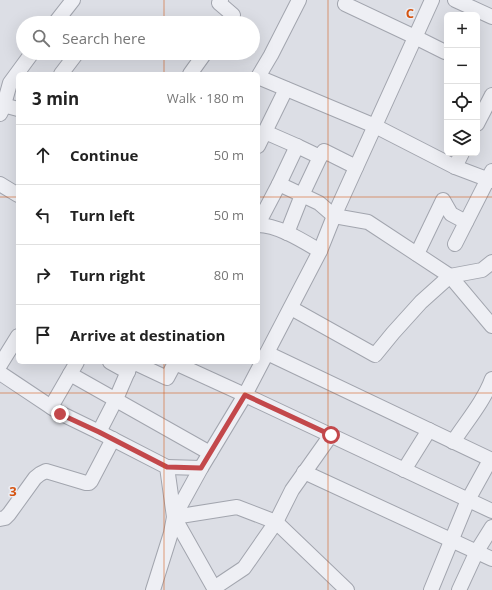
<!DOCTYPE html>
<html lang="en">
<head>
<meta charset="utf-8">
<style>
  body { margin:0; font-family:"Open Sans",sans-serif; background:#f6f6f6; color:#222 }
  .controls { position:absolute; right:12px; top:12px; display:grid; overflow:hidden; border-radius:6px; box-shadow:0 4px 16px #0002 }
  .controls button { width:36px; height:36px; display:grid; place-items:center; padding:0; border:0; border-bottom:1px solid #e0e0e0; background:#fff; color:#222; font:20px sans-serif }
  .stop { position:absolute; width:12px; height:12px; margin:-9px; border:3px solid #c3484b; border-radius:50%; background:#fff }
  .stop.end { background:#c3484b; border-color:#fff; box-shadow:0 1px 4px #0008 }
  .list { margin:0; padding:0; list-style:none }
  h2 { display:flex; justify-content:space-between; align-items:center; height:52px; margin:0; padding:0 16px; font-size:17px }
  h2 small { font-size:13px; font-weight:400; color:#767676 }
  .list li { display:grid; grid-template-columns:26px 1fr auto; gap:12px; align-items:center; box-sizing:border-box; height:60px; padding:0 16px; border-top:1px solid #e0e0e0 }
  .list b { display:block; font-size:15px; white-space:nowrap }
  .list em { font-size:13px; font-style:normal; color:#767676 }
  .icon { flex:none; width:22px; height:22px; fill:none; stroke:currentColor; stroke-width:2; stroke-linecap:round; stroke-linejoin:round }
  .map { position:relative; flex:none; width:492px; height:590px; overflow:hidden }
  .search { position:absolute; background:#fff; box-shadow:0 4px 16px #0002; left:16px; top:16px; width:244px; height:44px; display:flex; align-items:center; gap:10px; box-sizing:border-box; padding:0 14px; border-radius:22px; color:#767676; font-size:15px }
  .panel { position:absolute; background:#fff; box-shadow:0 4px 16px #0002; left:16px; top:72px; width:244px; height:292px; border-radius:6px }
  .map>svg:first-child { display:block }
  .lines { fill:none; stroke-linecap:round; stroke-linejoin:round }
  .minor-casing { stroke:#a2a5ae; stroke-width:16 }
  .minor { stroke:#eeeff4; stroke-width:14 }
  .route { stroke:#c3484b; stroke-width:5 }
  .grid { fill:none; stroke:#d55411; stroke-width:1; stroke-opacity:0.55 }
  .grid-label { font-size:13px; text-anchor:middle; font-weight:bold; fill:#d55411; stroke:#ebedf3; stroke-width:3; stroke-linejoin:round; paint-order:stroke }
</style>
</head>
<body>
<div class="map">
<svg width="492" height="590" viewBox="0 0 492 590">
  <rect width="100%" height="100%" fill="#dcdee5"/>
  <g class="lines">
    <!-- minor casing -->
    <g class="minor-casing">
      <g id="minor">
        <polyline points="221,0 219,3 233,15 228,23"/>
        <polyline points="455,0 492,17"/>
        <polyline points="345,4 415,37 445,52 447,52"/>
        <polyline points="55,23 73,0"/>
        <polyline points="61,74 77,53"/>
        <polyline points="190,74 205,53"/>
        <polyline points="258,77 375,126 455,167"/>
        <polyline points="258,77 271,55 299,0"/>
        <polyline points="0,103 3,105 18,109"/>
        <polyline points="0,114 3,108 10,83 32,53"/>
        <polyline points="477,124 492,95"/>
        <polyline points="265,132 297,146"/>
        <polyline points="258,146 286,89"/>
        <polyline points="462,153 455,167 492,181"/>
        <polyline points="0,184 18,195"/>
        <polyline points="279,184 319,203 334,216 368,222 450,276 492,326"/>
        <polyline points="258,224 279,184 297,146 320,157 324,151 356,167"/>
        <path d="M258,225C278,225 303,241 320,251"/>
        <polyline points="287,233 302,195 320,157"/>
        <polyline points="455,244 492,171"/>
        <polyline points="417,254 443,200 451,214 466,222"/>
        <polyline points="291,308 375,355 393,333 421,302 450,276 482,270 492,262"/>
        <polyline points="267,353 492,460"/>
        <polyline points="110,362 128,372"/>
        <polyline points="133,362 167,378 175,363 245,395 492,511"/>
        <polyline points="0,365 18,336"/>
        <polyline points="0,373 60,413 99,432 167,467 174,517 214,588 214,590"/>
        <polyline points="70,374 210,453"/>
        <polyline points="51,407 77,362"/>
        <polyline points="99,432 116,399 132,362"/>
        <path d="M453,442C466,422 484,401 492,379"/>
        <polyline points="167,467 201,468"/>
        <polyline points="404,470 429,430"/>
        <polyline points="304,472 492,559"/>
        <polyline points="174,517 237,507 276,522 347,590"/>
        <polyline points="0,519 5,518 9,514 35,478 40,474 46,471 86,483 89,483 91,481 113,439"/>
        <polyline points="214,588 244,568 276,522 292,490 331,435"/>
        <polyline points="153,590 171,533 174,517 201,468 245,395 320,251 334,216 432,0"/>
        <polyline points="431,590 468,500 490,460"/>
        <polyline points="459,590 477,551 492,527"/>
      </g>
    </g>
    <!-- minor -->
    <use href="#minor" class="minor"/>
  </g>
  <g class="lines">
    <!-- route -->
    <polyline class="route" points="60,414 99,432 167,467 201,468 245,395 331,435"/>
  </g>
  <!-- grid -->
  <path class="grid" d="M164,0V23M328,0V590M164,53V74M0,197H18M258,197H492M164,362V590M0,393H492"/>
  <g class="grid-label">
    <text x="410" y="18">C</text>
    <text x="13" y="496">3</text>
  </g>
</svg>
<div class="controls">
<button>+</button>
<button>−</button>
<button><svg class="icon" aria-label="locate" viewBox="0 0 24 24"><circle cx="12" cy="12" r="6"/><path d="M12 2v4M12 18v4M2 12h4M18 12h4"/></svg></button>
<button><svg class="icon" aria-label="layers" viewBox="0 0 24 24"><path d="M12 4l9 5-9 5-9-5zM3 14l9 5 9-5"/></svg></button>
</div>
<div class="stop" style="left:331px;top:435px"></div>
<div class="stop end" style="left:60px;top:414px"></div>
<div class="search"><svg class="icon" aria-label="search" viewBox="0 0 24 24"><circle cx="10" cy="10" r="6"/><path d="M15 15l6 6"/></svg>Search here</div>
<section class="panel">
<h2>3 min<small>Walk · 180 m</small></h2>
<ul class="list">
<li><svg class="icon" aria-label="ahead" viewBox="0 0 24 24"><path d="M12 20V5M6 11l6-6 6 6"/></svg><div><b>Continue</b></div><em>50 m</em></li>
<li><svg class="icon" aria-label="left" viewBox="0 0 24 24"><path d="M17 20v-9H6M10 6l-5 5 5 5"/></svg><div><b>Turn left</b></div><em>50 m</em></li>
<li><svg class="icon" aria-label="right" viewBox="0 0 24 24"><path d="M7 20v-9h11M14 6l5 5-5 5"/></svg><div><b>Turn right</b></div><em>80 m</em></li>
<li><svg class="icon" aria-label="arrive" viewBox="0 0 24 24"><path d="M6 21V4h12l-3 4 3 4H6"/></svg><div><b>Arrive at destination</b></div></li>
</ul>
</section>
</div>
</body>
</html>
